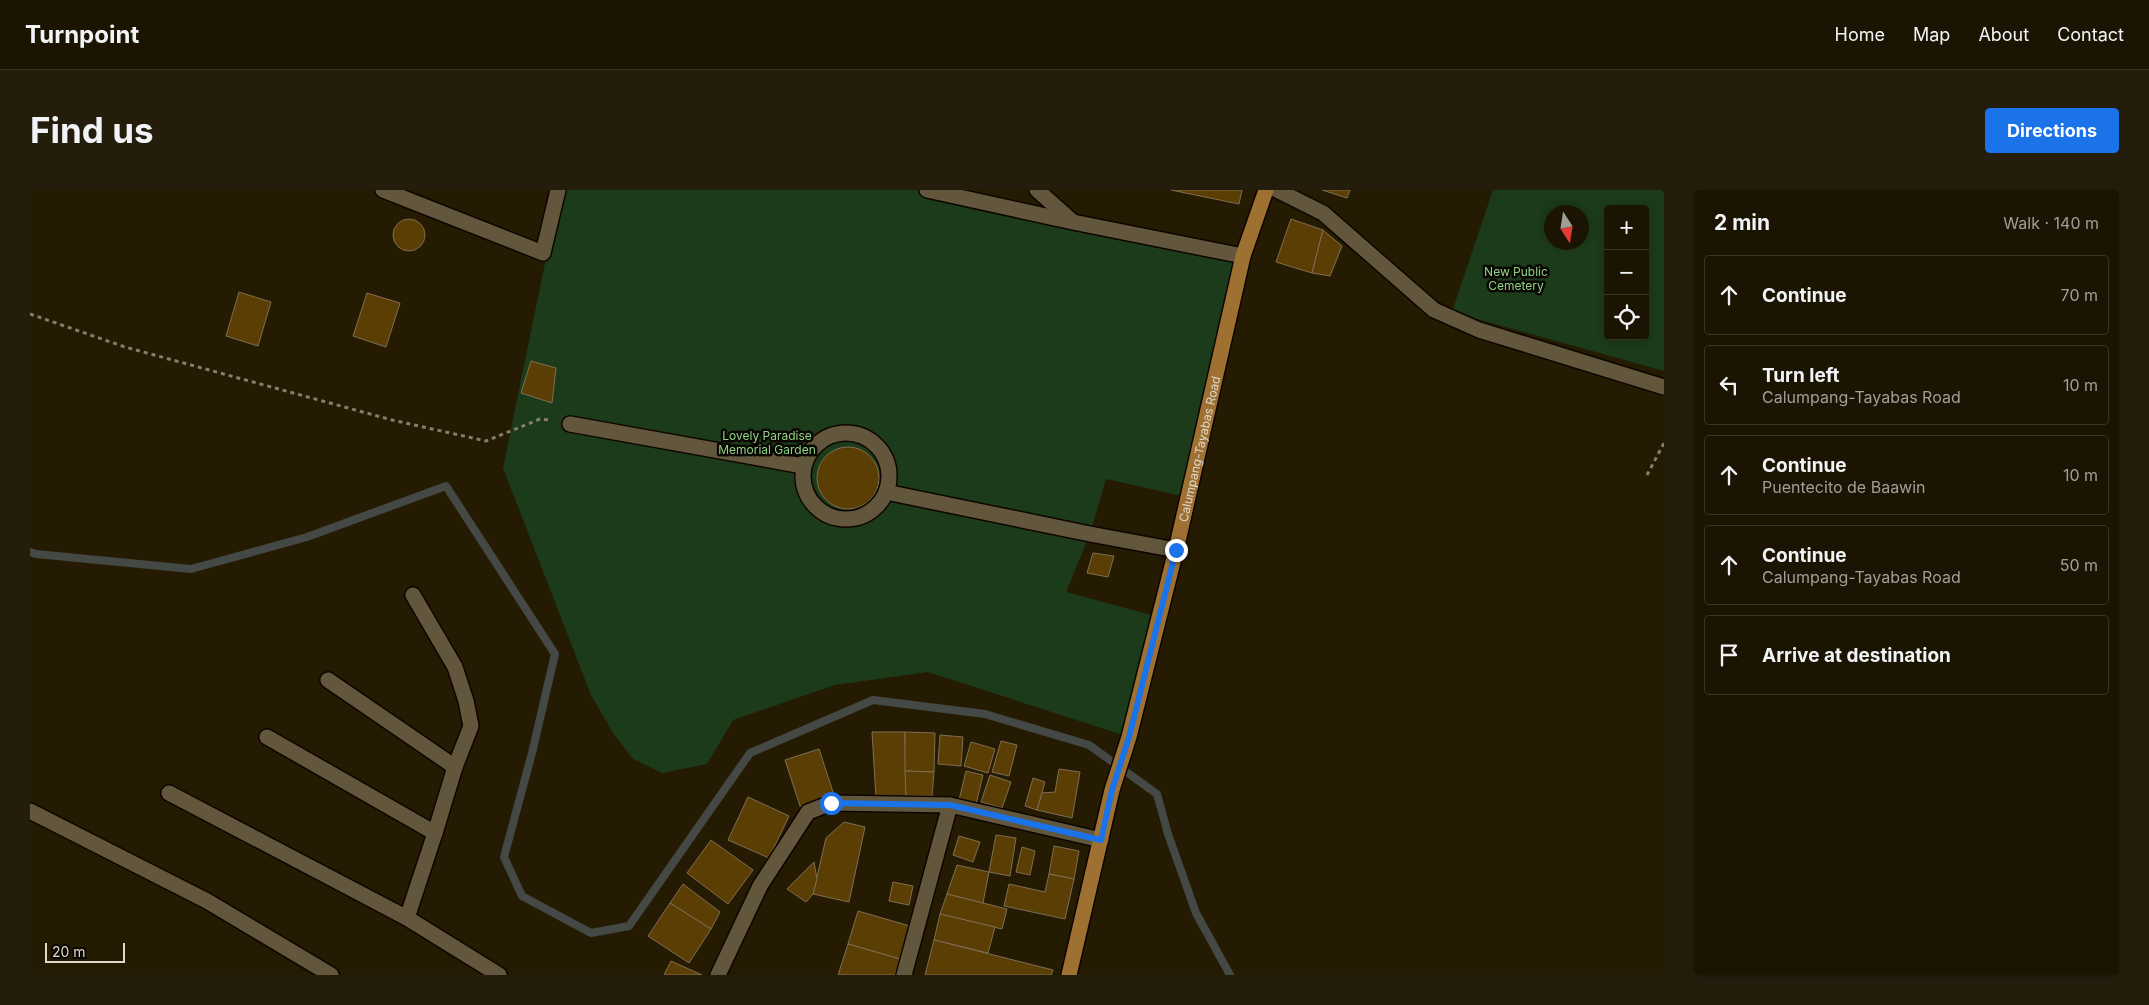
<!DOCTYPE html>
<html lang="en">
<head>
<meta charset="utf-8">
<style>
  body { margin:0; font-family:Inter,sans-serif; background:#251d0c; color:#f1f3f6 }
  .controls { position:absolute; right:15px; top:15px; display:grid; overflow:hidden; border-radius:5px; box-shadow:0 2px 8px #0003 }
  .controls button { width:45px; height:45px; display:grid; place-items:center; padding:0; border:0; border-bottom:1px solid #3a3324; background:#1c1402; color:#f1f3f6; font:25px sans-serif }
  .compass { position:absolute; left:1514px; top:15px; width:45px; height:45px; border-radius:50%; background:#1c1402; box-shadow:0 2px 8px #0003; rotate:168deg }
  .scale { position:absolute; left:15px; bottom:12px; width:80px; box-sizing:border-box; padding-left:5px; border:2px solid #dfd9ca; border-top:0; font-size:14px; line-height:18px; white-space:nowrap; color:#dfd9ca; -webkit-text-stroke:4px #0a0601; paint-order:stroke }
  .stop { position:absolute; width:15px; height:15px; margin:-11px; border:4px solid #1a73e8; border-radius:50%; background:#fff }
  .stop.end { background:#1a73e8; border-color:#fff; box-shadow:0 1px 5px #0008 }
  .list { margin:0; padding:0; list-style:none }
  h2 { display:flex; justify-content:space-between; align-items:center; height:65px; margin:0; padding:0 20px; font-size:21px }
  h2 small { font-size:16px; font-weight:400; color:#a09e99 }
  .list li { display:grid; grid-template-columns:32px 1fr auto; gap:15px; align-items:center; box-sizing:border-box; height:80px; margin:0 10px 10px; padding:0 10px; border:1px solid #3a3324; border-radius:5px }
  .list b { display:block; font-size:19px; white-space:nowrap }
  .list p { margin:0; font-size:16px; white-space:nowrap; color:#a09e99 }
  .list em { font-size:16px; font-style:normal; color:#a09e99 }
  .icon { flex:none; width:28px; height:28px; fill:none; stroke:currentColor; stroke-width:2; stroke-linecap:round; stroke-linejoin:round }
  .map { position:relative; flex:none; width:1634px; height:785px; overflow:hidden; border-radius:5px }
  header { display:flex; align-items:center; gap:30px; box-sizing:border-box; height:70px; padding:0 25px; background:#1c1402; border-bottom:1px solid #3a3324 }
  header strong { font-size:24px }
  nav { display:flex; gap:28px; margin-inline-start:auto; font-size:18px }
  .intro { display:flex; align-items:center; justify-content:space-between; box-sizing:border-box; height:120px; padding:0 30px }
  h1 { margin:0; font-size:35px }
  .button { padding:12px 22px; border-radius:5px; background:#1a73e8; color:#fff; font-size:18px; font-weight:700 }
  main { display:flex; gap:30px; padding:0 30px }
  aside { flex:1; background:#1c1402; border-radius:5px; box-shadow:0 2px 8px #0003 }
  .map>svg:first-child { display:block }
  .green { fill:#1c3b1a; fill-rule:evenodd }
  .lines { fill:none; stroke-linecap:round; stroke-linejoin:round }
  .stream { stroke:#444946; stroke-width:8 }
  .building { fill:#5b3e04; stroke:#7e6e55 }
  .minor-casing { stroke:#0e0500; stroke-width:18 }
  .major-casing { stroke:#0e0500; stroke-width:18 }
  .path { stroke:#867e6b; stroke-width:3; stroke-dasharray:4 4; stroke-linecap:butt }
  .minor { stroke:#62573d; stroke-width:15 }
  .major { stroke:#9e7133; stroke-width:15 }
  .route { stroke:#1a73e8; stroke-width:6 }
  .labels { text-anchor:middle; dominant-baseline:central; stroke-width:5; stroke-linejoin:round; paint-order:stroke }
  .park-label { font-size:12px; fill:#8ed487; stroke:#0a0601 }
  .street-label { font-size:12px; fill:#dfd9ca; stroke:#0a0601 }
</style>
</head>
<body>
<header>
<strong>Turnpoint</strong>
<nav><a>Home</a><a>Map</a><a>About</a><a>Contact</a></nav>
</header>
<div class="intro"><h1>Find us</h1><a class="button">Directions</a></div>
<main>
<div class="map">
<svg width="1634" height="785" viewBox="0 0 1634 785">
  <rect width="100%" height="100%" fill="#251b03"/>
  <!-- green -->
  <g class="green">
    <polygon points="530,0 922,0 1213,66 1152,306 1076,289 1060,344 1036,402 1129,427 1099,547 898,482 805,495 703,530 677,574 632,583 603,569 583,543 561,505 473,278"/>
    <path d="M1463,0H1634V181L1422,122ZM1578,19H1615V146H1578ZM1522,22H1552V52H1522Z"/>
  </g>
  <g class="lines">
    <!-- stream -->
    <polyline class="stream" points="0,362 6,364 161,379 277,347 416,296 525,464 502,563 474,667 492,706 561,743 599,736 720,563 843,510 955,524 1059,555 1127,604 1138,644 1166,723 1200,785"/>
  </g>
  <!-- building -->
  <g class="building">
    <polygon points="1141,0 1212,0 1209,14"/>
    <polygon points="1292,0 1320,0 1317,8"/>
    <circle cx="379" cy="45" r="16"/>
    <polygon points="1261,29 1293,40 1282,83 1246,72"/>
    <polygon points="1293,40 1312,56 1300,86 1282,83"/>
    <polygon points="209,102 241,112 228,156 196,146"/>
    <polygon points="337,103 370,113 356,157 323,146"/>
    <polygon points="501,171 526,178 522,213 491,203"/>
    <circle cx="818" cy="288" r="31"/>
    <polygon points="1063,363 1084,366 1078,387 1057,383"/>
    <polygon points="842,542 875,542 876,606 846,608"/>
    <polygon points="875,542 905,543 904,582 875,581"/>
    <polygon points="910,545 933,547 931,576 908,574"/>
    <polygon points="971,551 987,555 979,586 962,582"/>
    <polygon points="941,552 965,559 958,583 934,576"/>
    <polygon points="789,559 805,608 771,619 755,570"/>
    <polygon points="1029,579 1050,582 1042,628 1007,620 1012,603 1025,602"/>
    <polygon points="875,581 904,582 902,606 876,606"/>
    <polygon points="936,581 953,585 946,614 929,610"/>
    <polygon points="960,585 981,592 972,618 951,612"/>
    <polygon points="1003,588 1015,592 1007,620 995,616"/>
    <polygon points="718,607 759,626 739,668 698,650"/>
    <polygon points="814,632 835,637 819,712 783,704 796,648"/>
    <polygon points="966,645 986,648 980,686 959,682"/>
    <polygon points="929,646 950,652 943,672 923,665"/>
    <polygon points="681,650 723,680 698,714 657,683"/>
    <polygon points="1024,656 1049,661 1044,689 1019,684"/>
    <polygon points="992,657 1005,661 1000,685 986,682"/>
    <polygon points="784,672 787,689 783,704 776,712 757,699"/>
    <polygon points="927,675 959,682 953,713 917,704"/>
    <polygon points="1019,684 1044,689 1035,729 974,716 979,694 1015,702"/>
    <polygon points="863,692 883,696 879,715 859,711"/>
    <polygon points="653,694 690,722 681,739 640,713"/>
    <polygon points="917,704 977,719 972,739 910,724"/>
    <polygon points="640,713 681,739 659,773 618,746"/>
    <polygon points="828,721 880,736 870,769 818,754"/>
    <polygon points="910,724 965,737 958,763 904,750"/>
    <polygon points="904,750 1023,780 1021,785 895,785"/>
    <polygon points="818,754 870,769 865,785 808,785"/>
    <polygon points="641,771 672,785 634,785"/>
  </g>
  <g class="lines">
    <!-- minor casing -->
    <g class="minor-casing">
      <g id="minor">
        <polyline points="353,0 513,63 528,0"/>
        <polyline points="897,0 1043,32 1213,66"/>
        <polyline points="1007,0 1042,31"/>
        <polyline points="1247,0 1293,23 1404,120 1449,140 1634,197"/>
        <polyline points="540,234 773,276"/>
        <circle cx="816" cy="286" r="43"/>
        <polyline points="856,302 1060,344 1146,360"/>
        <polyline points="298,490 425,577"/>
        <polyline points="237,547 405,643"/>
        <polyline points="139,603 377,728 469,785"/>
        <polyline points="0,621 177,711 301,785"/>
        <polyline points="377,728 405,643 425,577 441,536 436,511 425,477 383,405"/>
        <polyline points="688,785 730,696 778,622 801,613 920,615 1071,650"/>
        <polyline points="874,785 920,615"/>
      </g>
    </g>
    <!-- major casing -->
    <g class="major-casing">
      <g id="major">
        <path id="s1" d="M1039,785L1082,600L1099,547L1146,360L1213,66L1236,0"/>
      </g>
    </g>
    <!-- path -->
    <g class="path">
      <polyline points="0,124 95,157 362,230 456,251 510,229 520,230"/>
      <polyline points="1617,285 1634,253"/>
    </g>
    <!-- minor -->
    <use href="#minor" class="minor"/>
    <!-- major -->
    <use href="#major" class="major"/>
  </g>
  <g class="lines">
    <!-- route -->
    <polyline class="route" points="801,613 920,615 1071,650 1082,600 1099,547 1146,360"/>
  </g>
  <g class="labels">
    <!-- park labels -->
    <g class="park-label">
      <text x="1486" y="81">New Public<tspan x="1486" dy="14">Cemetery</tspan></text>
      <text x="737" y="245">Lovely Paradise<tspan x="737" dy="14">Memorial Garden</tspan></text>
    </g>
    <!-- street labels -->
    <g class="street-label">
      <text stroke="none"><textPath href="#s1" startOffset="542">Calumpang-Tayabas Road</textPath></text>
    </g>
  </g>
</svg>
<div class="controls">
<button>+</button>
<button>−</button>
<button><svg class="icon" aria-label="locate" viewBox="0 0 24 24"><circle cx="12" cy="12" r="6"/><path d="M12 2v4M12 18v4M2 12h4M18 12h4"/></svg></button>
</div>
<svg class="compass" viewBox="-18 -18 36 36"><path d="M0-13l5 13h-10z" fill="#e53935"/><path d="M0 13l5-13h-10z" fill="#a09e99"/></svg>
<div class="scale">20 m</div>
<div class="stop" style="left:801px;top:613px"></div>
<div class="stop end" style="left:1146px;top:360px"></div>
</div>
<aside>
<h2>2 min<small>Walk · 140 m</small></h2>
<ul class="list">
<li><svg class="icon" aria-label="ahead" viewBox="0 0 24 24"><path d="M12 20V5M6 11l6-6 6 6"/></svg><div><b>Continue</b></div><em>70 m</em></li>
<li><svg class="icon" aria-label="left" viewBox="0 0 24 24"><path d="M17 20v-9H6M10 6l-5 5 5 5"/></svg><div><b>Turn left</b><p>Calumpang-Tayabas Road</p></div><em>10 m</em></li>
<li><svg class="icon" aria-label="ahead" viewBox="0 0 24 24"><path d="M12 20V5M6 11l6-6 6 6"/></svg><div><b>Continue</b><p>Puentecito de Baawin</p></div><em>10 m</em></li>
<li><svg class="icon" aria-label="ahead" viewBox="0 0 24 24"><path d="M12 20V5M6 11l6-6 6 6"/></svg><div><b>Continue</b><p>Calumpang-Tayabas Road</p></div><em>50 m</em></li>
<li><svg class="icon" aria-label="arrive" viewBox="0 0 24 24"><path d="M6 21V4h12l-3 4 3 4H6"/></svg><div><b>Arrive at destination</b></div></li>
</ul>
</aside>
</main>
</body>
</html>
